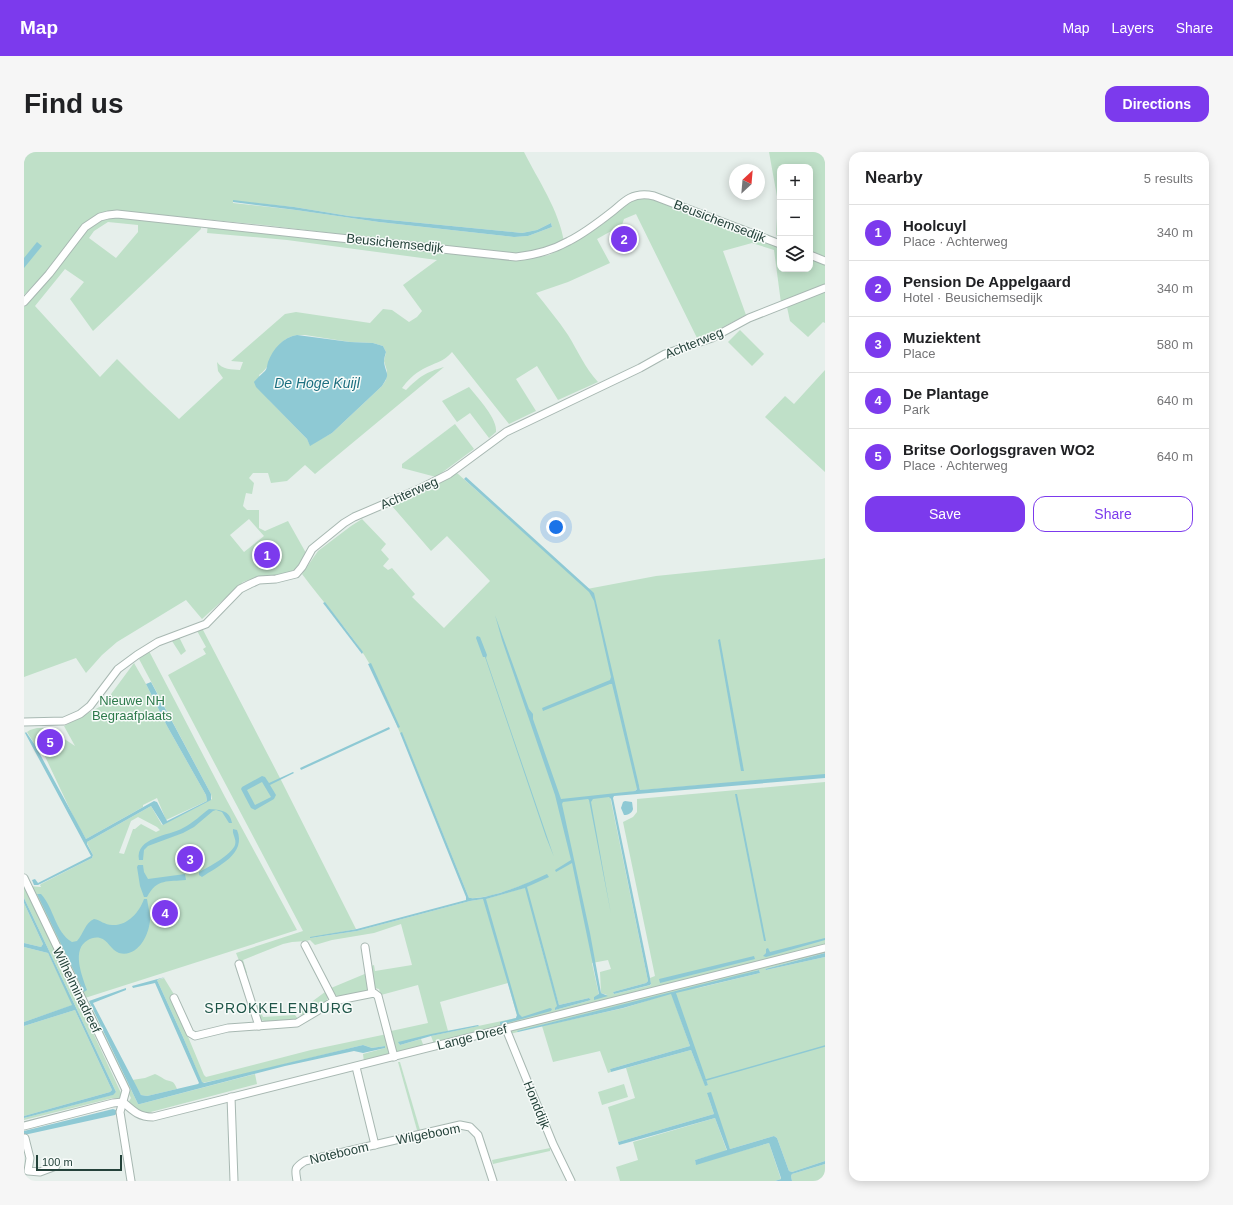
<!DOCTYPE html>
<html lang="en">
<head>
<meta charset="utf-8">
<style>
  body { margin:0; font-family:Arial,sans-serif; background:#f6f6f6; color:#202124 }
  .controls { position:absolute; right:12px; top:12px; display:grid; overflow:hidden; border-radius:8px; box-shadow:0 2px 10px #0003 }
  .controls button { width:36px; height:36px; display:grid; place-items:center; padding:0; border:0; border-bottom:1px solid #e0e0e0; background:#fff; color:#202124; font:20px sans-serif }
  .compass { position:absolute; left:705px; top:12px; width:36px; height:36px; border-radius:50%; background:#fff; box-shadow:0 2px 10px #0003; rotate:26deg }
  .scale { position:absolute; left:12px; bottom:10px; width:86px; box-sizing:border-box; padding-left:4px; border:2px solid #24423a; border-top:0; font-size:11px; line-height:14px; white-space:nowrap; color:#24423a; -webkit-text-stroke:3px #f7fbf9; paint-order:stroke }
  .you { position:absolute; left:532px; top:375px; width:14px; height:14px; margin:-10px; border:3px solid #fff; border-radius:50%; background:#1a73e8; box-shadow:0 0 0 6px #1a73e833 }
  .badge { display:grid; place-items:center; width:26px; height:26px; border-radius:50%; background:#7c3aed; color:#fff; font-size:13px; font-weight:700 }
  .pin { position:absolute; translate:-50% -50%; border:2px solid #fff; box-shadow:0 1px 4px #0006 }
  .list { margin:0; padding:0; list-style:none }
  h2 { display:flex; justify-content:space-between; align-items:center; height:52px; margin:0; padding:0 16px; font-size:17px }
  h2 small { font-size:13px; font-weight:400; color:#757577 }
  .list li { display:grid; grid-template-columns:26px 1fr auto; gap:12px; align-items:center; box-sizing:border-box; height:56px; padding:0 16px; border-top:1px solid #e0e0e0 }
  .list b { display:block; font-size:15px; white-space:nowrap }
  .list p { margin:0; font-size:13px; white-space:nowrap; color:#757577 }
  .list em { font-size:13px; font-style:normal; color:#757577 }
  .actions { display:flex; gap:8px; padding:12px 16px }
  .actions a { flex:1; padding:9px 0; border:1px solid #7c3aed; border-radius:12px; text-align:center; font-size:14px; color:#7c3aed }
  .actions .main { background:#7c3aed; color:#fff }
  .icon { flex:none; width:22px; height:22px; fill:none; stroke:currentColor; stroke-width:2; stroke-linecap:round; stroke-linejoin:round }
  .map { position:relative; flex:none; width:801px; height:1029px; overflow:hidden; border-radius:12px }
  header { display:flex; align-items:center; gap:24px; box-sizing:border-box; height:56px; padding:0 20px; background:#7c3aed; color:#fff }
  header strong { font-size:19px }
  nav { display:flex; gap:22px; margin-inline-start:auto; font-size:14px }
  .intro { display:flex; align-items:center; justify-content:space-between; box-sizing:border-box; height:96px; padding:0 24px }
  h1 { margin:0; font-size:28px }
  .button { padding:10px 18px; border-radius:12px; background:#7c3aed; color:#fff; font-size:14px; font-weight:700 }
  main { display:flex; gap:24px; padding:0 24px }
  aside { flex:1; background:#fff; border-radius:12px; box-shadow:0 2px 10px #0003 }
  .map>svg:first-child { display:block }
  .green { fill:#bfe0c8; fill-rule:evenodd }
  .water { fill:#8ec9d4; fill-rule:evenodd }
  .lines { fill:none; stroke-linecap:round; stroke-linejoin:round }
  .stream { stroke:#8ec9d4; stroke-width:1.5 }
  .minor-casing { stroke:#a8b8b2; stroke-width:9 }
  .minor { stroke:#fff; stroke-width:7 }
  .labels { text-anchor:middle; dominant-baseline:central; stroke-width:3; stroke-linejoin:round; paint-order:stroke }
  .street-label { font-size:13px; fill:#24423a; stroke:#f7fbf9 }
  .park-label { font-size:13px; fill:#2d7a4b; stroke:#f7fbf9 }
  .water-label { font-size:14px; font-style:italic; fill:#1c6f80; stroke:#f7fbf9 }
  .neighbourhood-label { font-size:14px; letter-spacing:1px; fill:#1f5548; stroke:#f7fbf9 }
</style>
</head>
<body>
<header>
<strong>Map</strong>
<nav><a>Map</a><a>Layers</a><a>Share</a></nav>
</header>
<div class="intro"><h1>Find us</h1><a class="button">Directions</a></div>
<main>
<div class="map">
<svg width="801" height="1029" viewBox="0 0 801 1029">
  <rect width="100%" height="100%" fill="#e6efeb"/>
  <!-- green -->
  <g class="green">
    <path d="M0,0H500C514,28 535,58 540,90L499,104L240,73L107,60H92L53,80L22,120L0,143ZM209,49L270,55L325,64L498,81L513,78L527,71L528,75L504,84L490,85L355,70L272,58L209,51Z"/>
    <polygon points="745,0 801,0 801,105 786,100 786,15 756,15 756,89 754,88 752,82 754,50"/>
    <path d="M624,44L756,94V117H786V105L801,111V133L757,151L750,98L728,91L699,99L722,163L674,188L612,62L600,67L598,73L573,87L586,111L544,130L512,141C523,155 534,168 544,183C554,199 561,216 574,230L534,248L513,214L492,227L512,259L485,272L428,200C420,210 410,211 399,217C390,222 383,229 378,236L382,238C395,225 402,220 420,215L291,322L281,313L263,329L247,331L244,321H229L225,326L230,331L228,342L222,341L219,354L223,358H235V376L241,379L264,369L282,401C279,406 276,412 271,417C258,428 235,422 219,430L178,467L162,448L93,490L78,503L62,521L52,506L0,525V155L26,126L61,79L79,67L103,65L177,72V77L69,179L46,147L60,130L41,117L11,154L76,225L93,207L123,237L155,267L199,226L194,219L193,210C198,218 208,217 216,218L219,210L207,209L261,162L272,160L346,171L359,157L368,158L385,170L393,165L398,159L379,133L413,108L263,88L183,81L184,72L478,108L505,107L525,103L562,83L579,72L590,61L606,49ZM84,70L114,73V80L92,106L65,86L70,79ZM281,183L326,190L349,191L359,194L362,200L360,209L363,219L362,228L358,234L308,281L286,293L283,287L245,248L235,223C256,208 247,182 281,183ZM225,367L240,384L220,400L206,383ZM237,393L256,402L252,410L229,402Z"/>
    <polygon points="801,138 801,171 799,170 784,185 766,169 763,155"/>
    <polygon points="716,178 740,202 728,214 704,190"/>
    <polygon points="801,218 801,320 741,265 761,244 770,252"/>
    <path d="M445,235C453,245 474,267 472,280L465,286L446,261L433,270L418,249Z"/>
    <polygon points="431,272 450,297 412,325 378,316 378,312"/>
    <path d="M433,321L563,437L632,424L798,407L801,406V623L618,638H616L615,634L611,639L586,644L624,829L622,831L589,840L590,842L627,833L626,826L631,824L599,670L609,665L613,660V647L801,630V794L410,892L407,884L492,866L493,864L484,831L416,850L424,879L375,891L376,893L397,887L400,895L340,910L339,902L361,896V894L348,896L339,893L225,921L178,931L159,885L133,828L140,826L151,844L150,851L180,923L182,925L287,898L363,882L367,895L371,894L367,879L404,871L394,833L357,843L355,837L350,836L347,814L350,813L351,819L388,813L377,772L350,781L308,788L291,793L286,788L282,789L268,790L259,792L219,808L223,821H220L212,801L279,779L144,523L182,502L179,497L182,495L172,477L178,476L256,626L332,777L286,786L333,779L446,749L465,746L503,735L523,723C503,732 466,747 445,746L378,581H376C367,559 359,537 348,516C330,483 300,452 278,422L294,399L327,374L338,367L362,392L357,398L365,407L359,414L364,418L368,416L391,442L388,445L420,476L466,429L423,384L407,399L368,354L411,334ZM513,780L535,853L565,846L567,848L531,858L534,855ZM584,808L587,817L576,820L577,841L583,843L570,845L575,843L568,811Z"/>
    <polygon points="155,485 162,499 157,503 148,489 149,487"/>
    <path d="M125,499L201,645L273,778L61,846L5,734L17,735L16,733L17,732L68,706L69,703L63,691V690L127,654L138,673L188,647L187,642L115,507ZM114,665L133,675L136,678L132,680L117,672L111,677H109L100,702L95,701L107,669Z"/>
    <polygon points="110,511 122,532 143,574 182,643 183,649 142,668 133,646 119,653 119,655 62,687 51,668 18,598 39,586 51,594 40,574 79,553"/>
    <polygon points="13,576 30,576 35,585 11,593 3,580 6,578"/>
    <polygon points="0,732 97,941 97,944 95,947 89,946 0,968 0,966 88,943 92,940 0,746"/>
    <polygon points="0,751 19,792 17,795 0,791"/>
    <polygon points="0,795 24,801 49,853 0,870"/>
    <path d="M801,799V801L741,817L742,818L801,805V1009L768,1020L765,1019L753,986L750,984L706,997L683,941L690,962L594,990L584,955L611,946L602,916L667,898L681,933H684L648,843L666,894L586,917L587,920L584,921L576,899L529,910L518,874L600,856L638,844L598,853L494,879V880L486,882L485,879ZM735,818L736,821L670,837Z"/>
    <polygon points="288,811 305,846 303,847 303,851 293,855 278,865 274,860 301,840 286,812"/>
    <polygon points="298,818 307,836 343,821 345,840 315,846 314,844 310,843 296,820"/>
    <polygon points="60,850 65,850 114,952 116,952 231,922 233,932 123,961 116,961 104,951 107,946"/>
    <polygon points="234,853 239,865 271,863 275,868 240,871 240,869 235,867 231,854"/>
    <polygon points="51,858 88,938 86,940 0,964 0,874"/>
    <polygon points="374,910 376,910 396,978 393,978"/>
    <path d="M131,922C134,923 137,925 140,927C148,931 149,927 153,937L123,944L117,943L108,928L121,926Z"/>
    <polygon points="600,932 604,945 578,953 574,940"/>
    <polygon points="691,966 703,999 671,1008 672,1012 745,991 757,1027 751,1029 596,1029 592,1015 614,1008 609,990"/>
    <polygon points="526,996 526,999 469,1012 468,1008"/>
    <polygon points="801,1012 801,1029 768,1029 767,1024 768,1022"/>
  </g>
  <!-- water -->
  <g class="water">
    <polygon points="209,48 270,55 325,64 498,81 513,78 527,71 528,75 504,84 490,85 355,70 272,58 209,50"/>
    <polygon points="13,90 18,94 0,116 0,106"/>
    <path d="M273,183L326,190L349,191L359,194L362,200C361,203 360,207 360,210C362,223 367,221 358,234L308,281L286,294L283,287L232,235L230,230C233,226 237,223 241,219C243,217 243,213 244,210C249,197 259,185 273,183Z"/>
    <polygon points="442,325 570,441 616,638 801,622 801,626 590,644 589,646 626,826 627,832 626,833 590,842 589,840 622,831 624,829 587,647 585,645 569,647 567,650 587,762 565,648 564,647 539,650 538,652 566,781 577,841 584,844 570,848 570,845 575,842 548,711 532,720 531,718 547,708 531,643 478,488 471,463 505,557 509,562 509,567 537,647 611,639 613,637 588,532 586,532 519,559 518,556 586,528 587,525 570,449 565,440 440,327"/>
    <polygon points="242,391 252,394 256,402 252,410 242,414 234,409 229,402 231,399"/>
    <polygon points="301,450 339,500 338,502 299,451"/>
    <polygon points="453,484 456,485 463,503 462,506 530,705 522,685 461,505 459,505 452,486"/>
    <polygon points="696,487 720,619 717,619 694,488"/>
    <polygon points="347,511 376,575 374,576 344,512"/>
    <polygon points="127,530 187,642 187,648 139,673 127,654 63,690 63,692 69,703 68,706 14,733 10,733 8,728 11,727 14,731 67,704 1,581 2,580 11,593 62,687 130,649 133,650 143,669 183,649 182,643 143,574 122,532"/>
    <polygon points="365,575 366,577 277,618 276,616"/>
    <path d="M378,580L445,746C465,748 504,731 523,722L525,725L503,735L535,853L565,846L567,848L531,858V856L533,854L501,736L462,747L495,862L498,865L526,856L528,857L527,859L476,873V870L492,866L493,863L459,747L446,749L333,779L286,786V785L333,777L442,748V745L376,581Z"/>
    <path d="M269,620L270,621L246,633L252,643L250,647L231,658L227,656L217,637L218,635L238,624L241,625L245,631ZM238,630L247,645L231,653L223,638Z"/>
    <polygon points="711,642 713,642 742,789 740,789"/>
    <path d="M601,649L608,650L609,657C608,661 604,663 600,663L597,656L599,650Z"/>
    <path d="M185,657C196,658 206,658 208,671H205L198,660L192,658L189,659L170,675L159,681L124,694L120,698L119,708H115C111,685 145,684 159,676C169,671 177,663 185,657Z"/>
    <path d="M209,677L213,678C223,702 194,714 178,725L175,723V720C184,716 208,702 211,693C213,687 208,683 209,677Z"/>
    <path d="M114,713H119L120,720L124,727L161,722L162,728C144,730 133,726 123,745H120L116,734L113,715Z"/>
    <path d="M13,742H17C30,756 31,780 48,790L53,789C60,781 61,771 70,767C76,768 81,773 88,773C103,774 115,761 120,747H123C124,754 126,761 126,768C125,784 113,806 95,801C87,798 84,788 76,786C72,785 67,786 64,788C47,797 58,824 63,838L60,840Z"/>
    <polygon points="0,746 92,940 89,943 0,966 0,964 86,940 88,938 51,858 0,874 0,870 48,853 24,801 0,795 0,791 17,795 19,792 0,751"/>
    <polygon points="801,786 801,788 742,805 739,804 742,801 742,797 744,796 746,800"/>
    <polygon points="801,801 801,805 742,818 741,817"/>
    <polygon points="730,804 731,807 636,831 635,827"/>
    <polygon points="735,818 736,821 652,841 684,933 681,934 667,898 587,920 586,917 666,894 647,842 599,856 494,880 493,879"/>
    <polygon points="141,825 133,828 159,885 178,930 180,931 339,893 348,896 361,894 361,896 339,901 330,899 261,914 116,952 114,952 65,849 102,836 102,838 69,851 117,943 123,944 174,932 175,931 131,831 109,836 108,834"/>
    <polygon points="454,873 455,874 407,884 376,893 374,890 407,882"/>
    <polygon points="687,940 706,997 750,984 753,986 765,1019 768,1020 801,1009 801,1012 768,1022 767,1024 768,1029 751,1029 757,1027 757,1026 745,991 672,1013 671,1008 703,998 691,966 595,993 594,990 690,962 683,941"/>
    <polygon points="89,957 92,958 93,961 91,963 0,983 0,979"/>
  </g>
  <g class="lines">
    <!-- stream -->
    <polyline class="stream" points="682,928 801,894"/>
    <!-- minor casing -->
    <g class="minor-casing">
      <g id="minor">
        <polyline points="786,103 801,109"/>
        <path d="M0,150L25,122L61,75L76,65L84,63L93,62L492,105C511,103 529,98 545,89C561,81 575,70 589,59C594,55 600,49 606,46C614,42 621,42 630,44L756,92"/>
        <polyline points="0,570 40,569 56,562 66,554 94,517 113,503 134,490 182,472 216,437 226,432 235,428 252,427 272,422 278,415 288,397 320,371 330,365 393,338 425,322 482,280 616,216 641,202 688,186 725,166 801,136"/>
        <polyline points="0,726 102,938 96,960 107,1029"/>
        <polyline points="281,793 310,849"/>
        <polyline points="341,795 348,841"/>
        <polyline points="215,812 235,874"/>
        <polyline points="150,846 166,881 171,884 204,876 273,871 310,849 350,841 354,844 370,905"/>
        <polyline points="482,877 529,992 547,1029"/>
        <polyline points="332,915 351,993"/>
        <polyline points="207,945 210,1029"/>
        <path d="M99,950C109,959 115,965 129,965L801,796"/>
        <polyline points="0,974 89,951 99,950"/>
        <polyline points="1,986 6,1006 4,1019 16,1020 32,1014"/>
        <path d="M273,1029C271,1017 270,1016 281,1009L436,973L446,975L454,983L469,1029"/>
      </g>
    </g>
    <!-- minor -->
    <use href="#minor" class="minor"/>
  </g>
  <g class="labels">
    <!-- street labels -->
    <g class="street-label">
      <text transform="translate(696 69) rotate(21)">Beusichemsedijk</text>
      <text transform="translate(371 91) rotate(6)">Beusichemsedijk</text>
      <text transform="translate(670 191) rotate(-22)">Achterweg</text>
      <text transform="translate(385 341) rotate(-24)">Achterweg</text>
      <text transform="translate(53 838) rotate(64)">Wilhelminadreef</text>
      <text transform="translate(448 885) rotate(-14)">Lange Dreef</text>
      <text transform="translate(513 953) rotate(68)">Honddijk</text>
      <text transform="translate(404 982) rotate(-11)">Wilgeboom</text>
      <text transform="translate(315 1001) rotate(-13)">Noteboom</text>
    </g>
    <!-- park labels -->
    <g class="park-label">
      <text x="108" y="548">Nieuwe NH<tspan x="108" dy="15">Begraafplaats</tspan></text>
    </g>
    <!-- water labels -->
    <g class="water-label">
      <text x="293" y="231">De Hoge Kuijl</text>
    </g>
    <!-- neighbourhood labels -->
    <g class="neighbourhood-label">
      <text x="255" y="856">SPROKKELENBURG</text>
    </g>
  </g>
</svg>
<div class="controls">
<button>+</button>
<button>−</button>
<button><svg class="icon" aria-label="layers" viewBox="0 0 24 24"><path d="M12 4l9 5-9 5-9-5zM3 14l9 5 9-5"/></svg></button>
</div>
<svg class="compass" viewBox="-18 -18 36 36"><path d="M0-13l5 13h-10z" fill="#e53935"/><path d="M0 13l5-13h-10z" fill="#757577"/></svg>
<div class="scale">100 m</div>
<div class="you"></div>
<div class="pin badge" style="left:243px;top:403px">1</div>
<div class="pin badge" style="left:600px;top:87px">2</div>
<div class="pin badge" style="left:166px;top:707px">3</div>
<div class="pin badge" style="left:141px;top:761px">4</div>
<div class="pin badge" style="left:26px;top:590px">5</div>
</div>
<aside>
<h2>Nearby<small>5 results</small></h2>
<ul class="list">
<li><span class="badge">1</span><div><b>Hoolcuyl</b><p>Place · Achterweg</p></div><em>340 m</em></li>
<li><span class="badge">2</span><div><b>Pension De Appelgaard</b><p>Hotel · Beusichemsedijk</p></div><em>340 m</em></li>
<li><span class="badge">3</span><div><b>Muziektent</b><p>Place</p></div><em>580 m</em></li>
<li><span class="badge">4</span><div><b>De Plantage</b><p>Park</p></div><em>640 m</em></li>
<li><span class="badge">5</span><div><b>Britse Oorlogsgraven WO2</b><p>Place · Achterweg</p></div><em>640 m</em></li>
</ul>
<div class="actions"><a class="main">Save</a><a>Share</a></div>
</aside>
</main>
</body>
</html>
